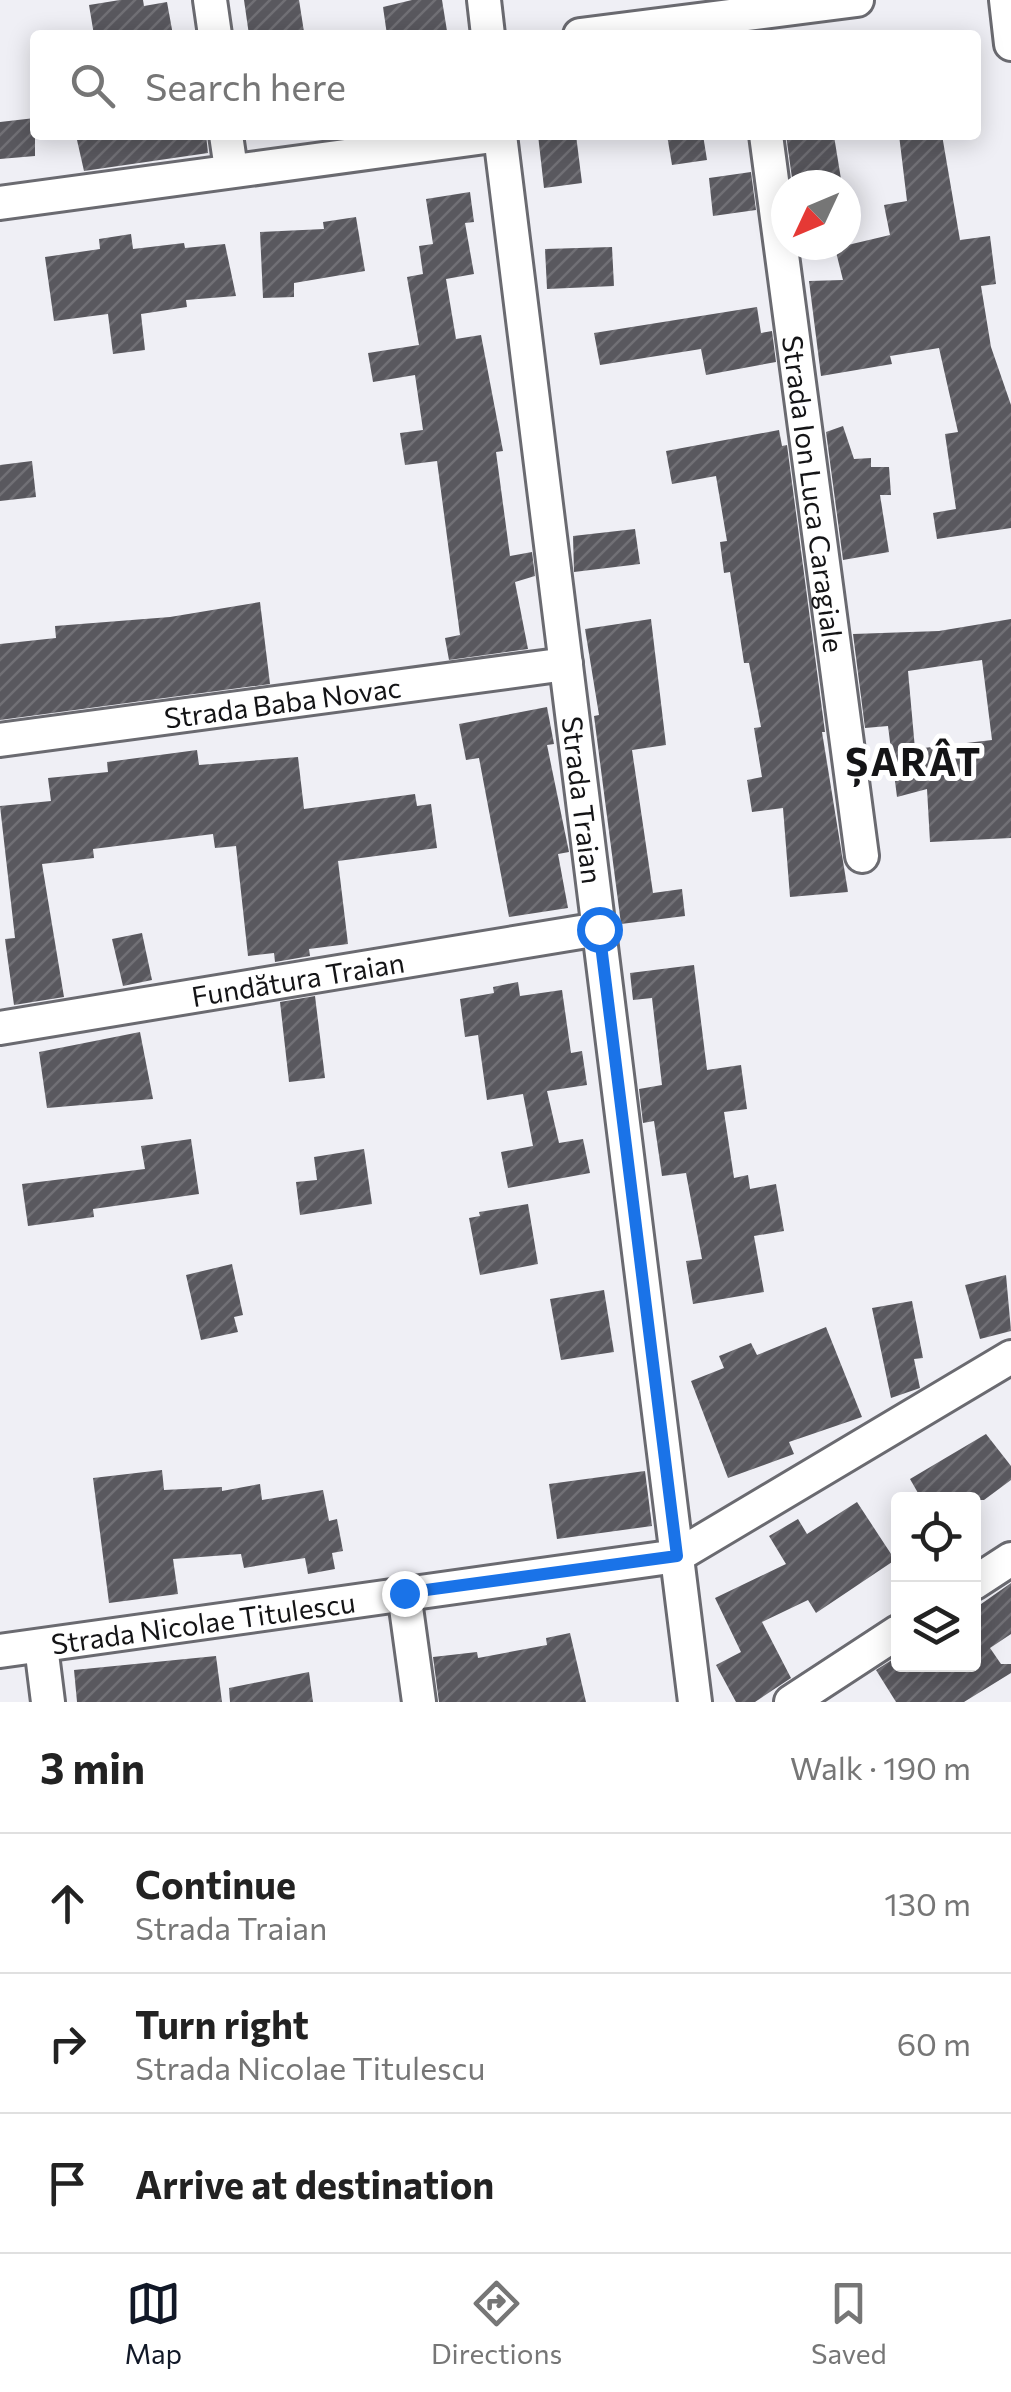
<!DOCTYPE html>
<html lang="en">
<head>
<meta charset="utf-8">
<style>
  body { margin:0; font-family:Commissioner,sans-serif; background:#f6f6f6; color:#222 }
  .controls { position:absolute; right:30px; bottom:30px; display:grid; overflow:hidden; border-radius:10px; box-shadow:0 5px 25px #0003 }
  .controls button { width:90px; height:90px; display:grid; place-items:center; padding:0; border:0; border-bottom:2px solid #e0e0e0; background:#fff; color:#222; font:50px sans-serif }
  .compass { position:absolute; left:771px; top:170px; width:90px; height:90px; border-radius:50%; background:#fff; box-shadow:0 5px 25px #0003; rotate:226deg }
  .stop { position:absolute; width:30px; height:30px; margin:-22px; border:8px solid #1a73e8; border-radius:50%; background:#fff }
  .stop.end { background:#1a73e8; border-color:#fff; box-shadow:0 2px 10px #0008 }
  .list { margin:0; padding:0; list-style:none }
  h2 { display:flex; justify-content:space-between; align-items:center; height:130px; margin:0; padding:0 40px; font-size:42px }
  h2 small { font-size:32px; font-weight:400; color:#767676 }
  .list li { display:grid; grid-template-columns:65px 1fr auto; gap:30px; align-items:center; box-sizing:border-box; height:140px; padding:0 40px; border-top:2px solid #e0e0e0 }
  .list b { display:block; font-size:38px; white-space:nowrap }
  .list p { margin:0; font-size:32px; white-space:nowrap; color:#767676 }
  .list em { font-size:32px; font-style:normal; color:#767676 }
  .icon { flex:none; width:55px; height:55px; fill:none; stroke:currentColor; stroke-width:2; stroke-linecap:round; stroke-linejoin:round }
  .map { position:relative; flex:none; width:1011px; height:1702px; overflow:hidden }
  .search { position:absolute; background:#fff; box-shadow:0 5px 25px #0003; left:30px; right:30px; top:30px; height:110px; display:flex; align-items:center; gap:25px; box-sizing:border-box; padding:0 35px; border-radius:10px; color:#767676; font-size:38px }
  .sheet { height:550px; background:#fff }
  nav { display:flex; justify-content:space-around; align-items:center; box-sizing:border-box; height:140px; border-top:2px solid #e0e0e0; background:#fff; font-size:28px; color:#767676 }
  nav a { display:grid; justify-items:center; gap:5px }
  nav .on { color:#111827 }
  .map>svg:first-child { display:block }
  .building { fill:url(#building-hatch); fill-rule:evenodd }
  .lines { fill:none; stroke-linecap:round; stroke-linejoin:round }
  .minor-casing { stroke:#6a6a70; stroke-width:38 }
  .minor { stroke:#fff; stroke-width:32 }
  .route { stroke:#1a73e8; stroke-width:12 }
  .labels { text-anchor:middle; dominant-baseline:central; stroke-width:10; stroke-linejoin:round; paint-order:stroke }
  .street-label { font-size:28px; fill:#141416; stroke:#fff }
  .district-label { font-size:38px; font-weight:bold; letter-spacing:2.5px; fill:#141416; stroke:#fff }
</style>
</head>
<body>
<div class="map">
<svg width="1011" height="1702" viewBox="0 0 1011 1702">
  <defs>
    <pattern id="building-hatch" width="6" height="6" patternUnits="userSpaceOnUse" patternTransform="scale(2.5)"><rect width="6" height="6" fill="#59585e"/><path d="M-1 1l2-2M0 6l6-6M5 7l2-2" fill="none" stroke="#717075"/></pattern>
  </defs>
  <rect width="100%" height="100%" fill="#efeff5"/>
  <!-- building -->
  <g class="building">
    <polygon points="120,0 143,0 144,6 167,2 173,35 94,35 89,5"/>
    <polygon points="244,0 299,0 304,32 249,35"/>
    <polygon points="412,0 442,0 447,31 387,35 383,7"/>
    <polygon points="35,118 35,156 0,159 0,122"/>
    <polygon points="101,135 206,135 208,153 84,171 77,140"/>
    <polygon points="538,135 576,135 582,183 544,188"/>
    <polygon points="667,135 703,135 707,160 672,165"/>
    <polygon points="786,135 810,135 811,140 834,136 841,179 793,185"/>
    <polygon points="899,135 942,135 960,240 990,236 996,284 981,286 991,347 1011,405 1011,528 937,539 933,513 956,509 945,434 958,432 939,348 890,356 892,364 821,376 809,281 843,280 835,248 890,235 884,205 907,201"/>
    <polygon points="751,172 756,210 713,216 709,178"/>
    <polygon points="470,192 474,222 465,223 474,274 446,279 456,339 481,335 503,451 496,452 510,556 532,552 535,576 515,582 528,649 449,660 445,638 460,635 437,461 405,465 400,433 423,430 415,375 373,382 368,353 419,345 407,277 423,274 419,246 433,244 426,199"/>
    <polygon points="356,217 365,271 294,283 294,297 263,298 260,232 324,229 323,222"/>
    <polygon points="131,234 133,249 184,243 185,248 225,244 236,296 186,300 187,307 141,314 145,350 113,354 108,314 54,321 45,257 100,249 99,239"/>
    <polygon points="612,247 614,286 547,289 545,249"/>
    <polygon points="757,307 761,333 772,331 776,362 706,375 701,349 600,365 594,333"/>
    <polygon points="843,426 854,459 871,458 871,467 889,467 891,495 880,495 889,552 843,560 826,432"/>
    <polygon points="779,430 782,446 787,445 825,732 822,732 848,892 790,897 783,808 752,812 747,780 762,777 754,728 761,727 749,663 744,663 730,572 724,573 720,542 727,541 716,476 672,484 666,451"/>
    <polygon points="32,461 36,497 0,501 0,465"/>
    <polygon points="635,529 640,564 574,572 573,536"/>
    <polygon points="260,602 270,684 0,720 0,644 56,638 55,626 170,617"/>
    <polygon points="651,619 666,745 632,750 653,893 682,889 685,916 621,924 594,716 599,715 585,629"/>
    <path d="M1011,619V838L930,842L927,789L897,797L888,726L865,728L853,634L939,631ZM982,660L992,740L915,749L908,671Z"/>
    <polygon points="547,707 554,744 547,745 569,852 558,854 568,908 509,917 479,758 466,760 459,724"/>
    <polygon points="197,750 199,765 298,757 304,809 415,794 417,806 431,804 437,848 338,861 348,944 309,949 310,956 275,962 274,953 248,956 236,846 215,848 213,834 93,849 94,858 42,864 64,997 14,1005 5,939 15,938 0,806 51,801 48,778 108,772 107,762"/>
    <polygon points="142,933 152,980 123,986 112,939"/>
    <polygon points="694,965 707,1070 741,1065 747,1109 724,1112 734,1178 748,1175 750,1189 776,1184 784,1231 754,1236 764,1292 693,1304 686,1261 702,1259 686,1173 662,1176 654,1121 643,1123 639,1089 662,1085 652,998 633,1000 630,973"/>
    <polygon points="518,982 520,996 562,990 571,1053 582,1051 587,1085 547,1091 559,1143 583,1139 590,1173 508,1188 501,1152 533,1146 523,1094 487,1100 478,1035 465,1037 460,999 494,993 493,987"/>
    <polygon points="315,996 325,1078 289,1082 280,1002"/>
    <polygon points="140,1032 153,1099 47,1108 39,1052"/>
    <polygon points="191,1139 199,1194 93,1209 94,1217 28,1226 22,1184 145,1169 141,1146"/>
    <polygon points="364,1149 372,1204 300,1215 296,1182 317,1180 314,1157"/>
    <polygon points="528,1204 538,1264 480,1275 469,1218 480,1216 479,1212"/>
    <polygon points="232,1264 243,1315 234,1317 238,1332 201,1340 186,1275"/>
    <polygon points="1006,1275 1011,1331 980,1339 965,1285"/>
    <polygon points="604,1290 614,1352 561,1360 550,1299"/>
    <polygon points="912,1301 923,1358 914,1359 920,1388 891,1398 872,1308"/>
    <polygon points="826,1327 862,1417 789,1442 794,1454 728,1478 691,1381 724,1368 719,1356 751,1343 757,1355"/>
    <polygon points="986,1434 1011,1466 1011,1480 984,1500 922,1500 910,1479"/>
    <polygon points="162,1470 164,1490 222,1487 222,1491 260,1484 262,1500 323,1490 329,1521 337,1519 343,1551 332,1553 335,1569 308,1574 305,1558 244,1568 241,1554 173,1559 178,1594 109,1603 93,1478"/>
    <polygon points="645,1471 652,1526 557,1539 549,1484"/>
    <polygon points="857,1502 895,1560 816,1613 808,1600 762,1622 791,1678 755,1702 736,1702 716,1665 741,1652 715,1598 786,1564 769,1536 798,1519 807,1534"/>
    <polygon points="1011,1583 1011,1634 990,1648 1001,1664 1011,1664 1011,1673 964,1702 896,1702 876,1670 898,1656 898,1664 974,1664 974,1609"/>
    <polygon points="570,1633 586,1702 439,1702 433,1657 477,1652 478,1658 547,1645 546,1638"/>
    <polygon points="216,1656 222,1702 77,1702 74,1670"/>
    <polygon points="309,1672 313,1702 230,1702 229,1688"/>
  </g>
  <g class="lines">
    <!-- minor casing -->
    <g class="minor-casing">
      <g id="minor">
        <polyline points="210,0 215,35"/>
        <polyline points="484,0 488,35"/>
        <polyline points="1006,0 1011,44"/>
        <polyline points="580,35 857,0"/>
        <polyline points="226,135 231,169"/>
        <path id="s1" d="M500,135L695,1702"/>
        <path id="s2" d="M766,135L862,856"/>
        <polyline points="0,203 500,135"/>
        <path id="s3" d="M0,740L566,664"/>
        <path id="s4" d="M0,1028L599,929"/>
        <polyline points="974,1583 1011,1559"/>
        <polyline points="404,1593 419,1702"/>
        <polyline points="41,1646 48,1702"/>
        <path id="s5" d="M0,1651L677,1556L1011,1357"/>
        <polyline points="791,1702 898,1632"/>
      </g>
    </g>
    <!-- minor -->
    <use href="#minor" class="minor"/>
  </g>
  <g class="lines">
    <!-- route -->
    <polyline class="route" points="404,1593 677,1556 599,929"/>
  </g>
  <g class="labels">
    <!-- street labels -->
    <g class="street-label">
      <text stroke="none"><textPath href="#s2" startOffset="362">Strada Ion Luca Caragiale</textPath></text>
      <text stroke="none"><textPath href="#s3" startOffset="285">Strada Baba Novac</textPath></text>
      <text stroke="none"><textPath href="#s1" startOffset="670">Strada Traian</textPath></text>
      <text stroke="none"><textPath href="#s4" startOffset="302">Fundătura Traian</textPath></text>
      <text stroke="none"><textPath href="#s5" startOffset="205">Strada Nicolae Titulescu</textPath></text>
    </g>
    <!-- district labels -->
    <g class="district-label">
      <text x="914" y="760">ȘARÂT</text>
    </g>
  </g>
</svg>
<div class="controls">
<button><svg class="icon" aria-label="locate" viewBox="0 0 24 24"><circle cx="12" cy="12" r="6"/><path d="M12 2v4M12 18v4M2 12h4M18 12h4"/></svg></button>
<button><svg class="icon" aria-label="layers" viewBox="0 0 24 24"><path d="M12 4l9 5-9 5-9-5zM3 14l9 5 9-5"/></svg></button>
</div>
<svg class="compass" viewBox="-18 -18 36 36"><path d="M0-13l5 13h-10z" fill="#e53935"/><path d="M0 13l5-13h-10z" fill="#767676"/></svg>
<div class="stop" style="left:599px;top:929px"></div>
<div class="stop end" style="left:404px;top:1593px"></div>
<div class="search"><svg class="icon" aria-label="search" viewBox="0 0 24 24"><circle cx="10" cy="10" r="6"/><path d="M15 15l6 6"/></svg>Search here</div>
</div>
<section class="sheet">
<h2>3 min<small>Walk · 190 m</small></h2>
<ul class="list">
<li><svg class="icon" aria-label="ahead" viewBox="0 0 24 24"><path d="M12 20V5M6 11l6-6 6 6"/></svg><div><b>Continue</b><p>Strada Traian</p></div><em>130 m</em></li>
<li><svg class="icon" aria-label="right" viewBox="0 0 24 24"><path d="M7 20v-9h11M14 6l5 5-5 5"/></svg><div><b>Turn right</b><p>Strada Nicolae Titulescu</p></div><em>60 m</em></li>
<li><svg class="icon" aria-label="arrive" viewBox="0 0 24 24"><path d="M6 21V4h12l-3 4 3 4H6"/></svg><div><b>Arrive at destination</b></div></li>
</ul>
</section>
<nav>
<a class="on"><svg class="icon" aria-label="map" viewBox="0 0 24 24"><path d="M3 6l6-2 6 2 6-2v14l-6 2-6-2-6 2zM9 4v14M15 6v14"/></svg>Map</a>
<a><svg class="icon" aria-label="directions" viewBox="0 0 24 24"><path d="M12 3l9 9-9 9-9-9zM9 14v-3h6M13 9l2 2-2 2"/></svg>Directions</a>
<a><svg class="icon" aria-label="saved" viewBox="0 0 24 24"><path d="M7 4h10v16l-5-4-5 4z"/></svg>Saved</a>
</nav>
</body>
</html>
